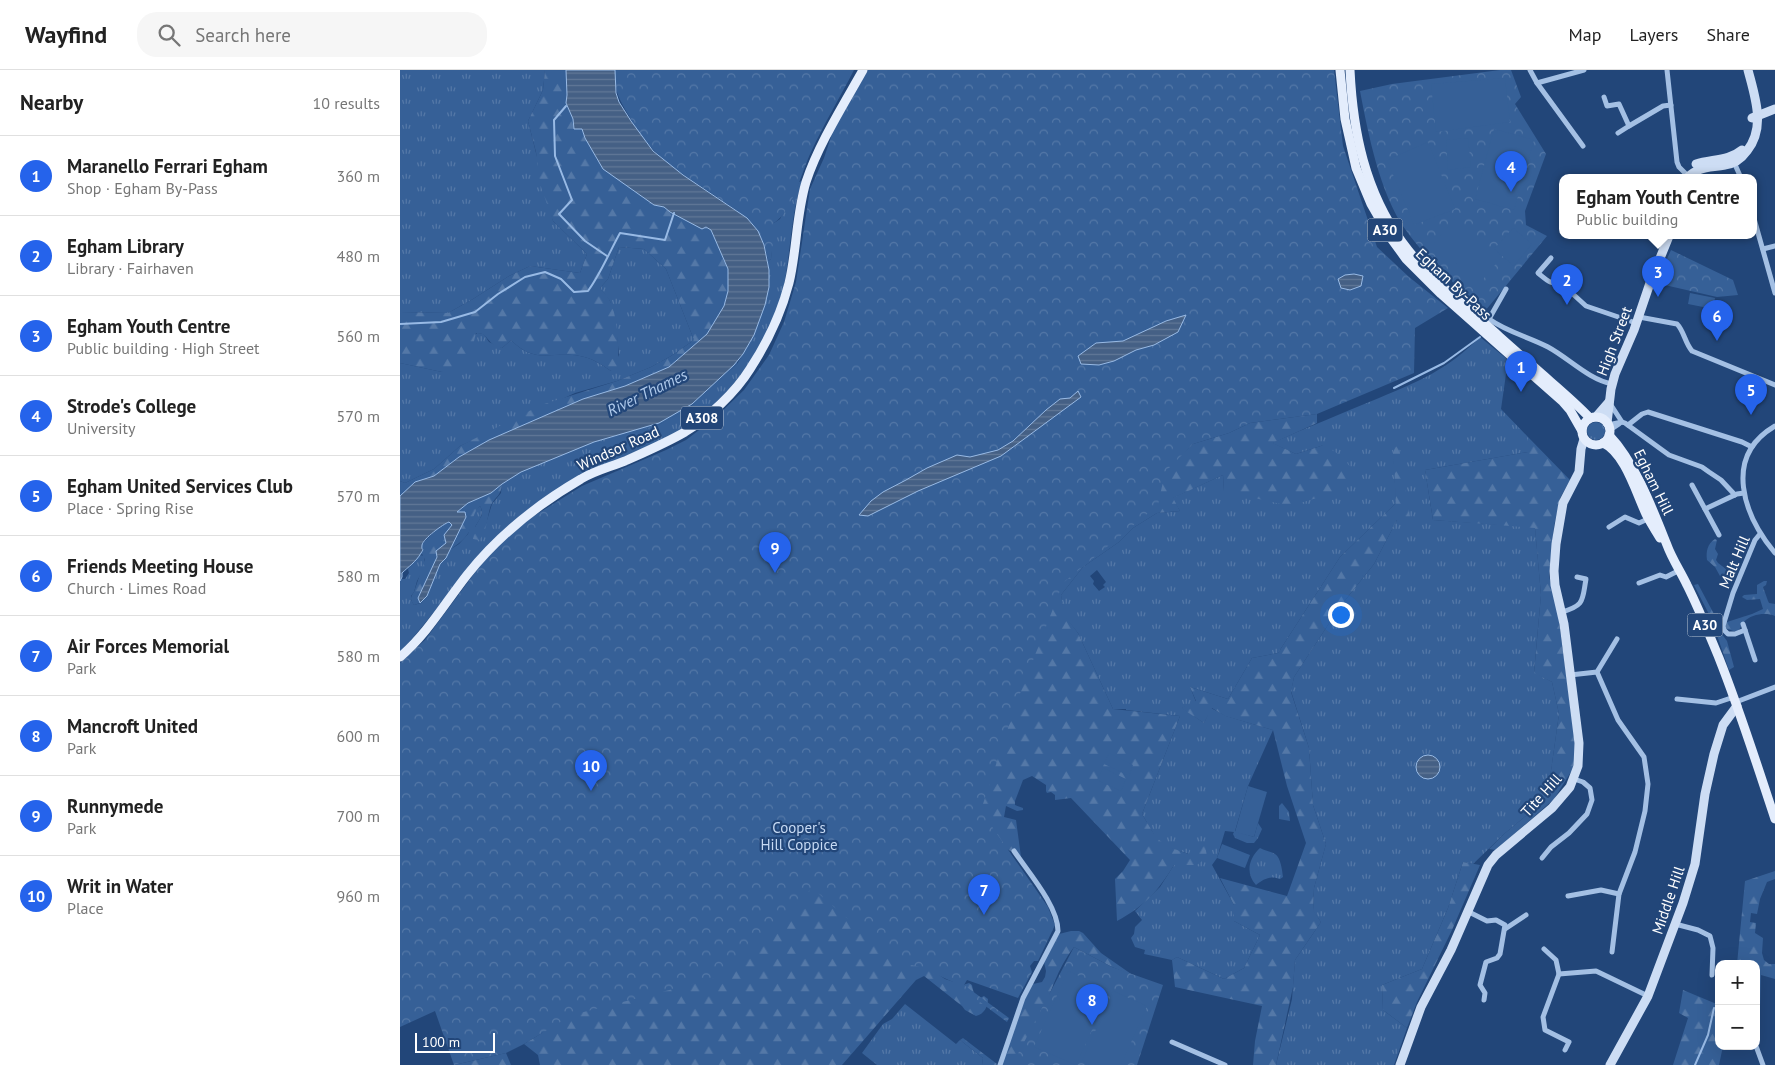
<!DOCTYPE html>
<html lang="en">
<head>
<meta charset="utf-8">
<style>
  body { margin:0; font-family:"PT Sans",sans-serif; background:#f6f6f6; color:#222 }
  .controls { position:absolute; right:15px; bottom:15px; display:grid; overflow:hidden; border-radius:10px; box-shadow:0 5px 20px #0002 }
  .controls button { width:45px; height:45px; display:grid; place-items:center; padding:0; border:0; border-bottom:1px solid #e0e0e0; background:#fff; color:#222; font:25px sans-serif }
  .scale { position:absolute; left:15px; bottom:12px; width:80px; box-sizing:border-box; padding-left:5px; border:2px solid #fff; border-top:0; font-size:14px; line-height:18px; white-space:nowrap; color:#fff; -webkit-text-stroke:4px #224679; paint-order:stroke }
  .you { position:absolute; left:940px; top:544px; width:18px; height:18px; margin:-12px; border:4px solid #fff; border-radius:50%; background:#1a73e8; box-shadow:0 0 0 8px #1a73e833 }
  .badge { display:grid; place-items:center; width:32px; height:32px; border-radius:50%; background:#2563eb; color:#fff; font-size:16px; font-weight:700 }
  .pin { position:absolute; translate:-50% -41px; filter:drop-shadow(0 1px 2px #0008) }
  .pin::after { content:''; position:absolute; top:26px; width:18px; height:15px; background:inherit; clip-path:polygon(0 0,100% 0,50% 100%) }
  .popup { position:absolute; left:1159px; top:104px; width:198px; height:65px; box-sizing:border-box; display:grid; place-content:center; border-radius:10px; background:#fff; filter:drop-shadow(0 1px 4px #0005); font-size:16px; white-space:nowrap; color:#767676 }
  .popup b { font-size:19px; color:#222 }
  .popup::after { content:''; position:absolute; left:50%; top:100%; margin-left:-10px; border:10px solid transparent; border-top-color:#fff }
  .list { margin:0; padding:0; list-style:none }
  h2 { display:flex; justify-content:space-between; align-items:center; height:65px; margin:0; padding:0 20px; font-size:21px }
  h2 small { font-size:16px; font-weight:400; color:#767676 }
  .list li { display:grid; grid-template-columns:32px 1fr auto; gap:15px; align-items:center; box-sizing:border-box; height:80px; padding:0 20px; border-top:1px solid #e0e0e0 }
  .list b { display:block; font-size:19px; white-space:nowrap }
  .list p { margin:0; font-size:16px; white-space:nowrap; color:#767676 }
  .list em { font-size:16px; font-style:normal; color:#767676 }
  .icon { flex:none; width:28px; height:28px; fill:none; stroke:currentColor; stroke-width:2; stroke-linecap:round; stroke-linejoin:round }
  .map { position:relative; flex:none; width:1375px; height:995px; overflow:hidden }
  header { display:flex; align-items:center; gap:30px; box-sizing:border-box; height:70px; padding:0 25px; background:#fff; border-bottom:1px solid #e0e0e0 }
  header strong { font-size:24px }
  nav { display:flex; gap:28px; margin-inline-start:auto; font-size:18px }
  .search { width:350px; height:45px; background:#f6f6f6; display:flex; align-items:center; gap:12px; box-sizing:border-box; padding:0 18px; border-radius:20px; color:#767676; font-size:19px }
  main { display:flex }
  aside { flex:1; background:#fff }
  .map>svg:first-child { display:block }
  .grass { fill:url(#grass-tufts); fill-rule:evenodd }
  .forest { fill:url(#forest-firs) }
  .park { fill:url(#park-crowns) }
  .pitch { fill:#366097 }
  .water { fill:url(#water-rules); stroke:#98bae5 }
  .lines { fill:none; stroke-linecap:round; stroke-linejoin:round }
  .stream { stroke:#98bae5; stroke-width:2 }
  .street { stroke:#a4c0e4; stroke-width:5 }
  .secondary { stroke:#cdddf4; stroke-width:9 }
  .primary { stroke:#e4edfc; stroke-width:9 }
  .labels { text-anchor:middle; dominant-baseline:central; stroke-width:4.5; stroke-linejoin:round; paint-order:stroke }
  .shield { fill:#224679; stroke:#bdc8d7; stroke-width:1 }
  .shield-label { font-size:14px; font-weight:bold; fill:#fff }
  .street-label { font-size:15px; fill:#fff; stroke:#224679 }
  .park-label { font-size:15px; fill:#c7daf4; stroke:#224679 }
  .water-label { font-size:16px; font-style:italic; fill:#afcaec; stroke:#224679 }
</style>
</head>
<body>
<header>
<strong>Wayfind</strong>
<div class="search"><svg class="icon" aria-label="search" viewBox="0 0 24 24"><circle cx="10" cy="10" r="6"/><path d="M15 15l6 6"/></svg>Search here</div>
<nav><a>Map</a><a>Layers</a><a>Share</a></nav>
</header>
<main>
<aside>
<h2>Nearby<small>10 results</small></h2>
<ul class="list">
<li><span class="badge">1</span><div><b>Maranello Ferrari Egham</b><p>Shop · Egham By-Pass</p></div><em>360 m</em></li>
<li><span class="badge">2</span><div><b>Egham Library</b><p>Library · Fairhaven</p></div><em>480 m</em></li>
<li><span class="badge">3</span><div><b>Egham Youth Centre</b><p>Public building · High Street</p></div><em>560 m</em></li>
<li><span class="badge">4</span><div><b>Strode's College</b><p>University</p></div><em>570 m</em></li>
<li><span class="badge">5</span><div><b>Egham United Services Club</b><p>Place · Spring Rise</p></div><em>570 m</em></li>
<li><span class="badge">6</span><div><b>Friends Meeting House</b><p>Church · Limes Road</p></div><em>580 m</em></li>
<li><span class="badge">7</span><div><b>Air Forces Memorial</b><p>Park</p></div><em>580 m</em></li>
<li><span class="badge">8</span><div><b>Mancroft United</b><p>Park</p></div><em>600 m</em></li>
<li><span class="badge">9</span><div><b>Runnymede</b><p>Park</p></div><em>700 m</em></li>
<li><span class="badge">10</span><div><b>Writ in Water</b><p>Place</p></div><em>960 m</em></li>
</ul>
</aside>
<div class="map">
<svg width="1375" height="995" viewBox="0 0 1375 995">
  <defs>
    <pattern id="grass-tufts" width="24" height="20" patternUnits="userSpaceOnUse" patternTransform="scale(1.25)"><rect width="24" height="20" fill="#366097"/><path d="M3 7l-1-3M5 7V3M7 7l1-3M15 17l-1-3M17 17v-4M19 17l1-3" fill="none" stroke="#5478a7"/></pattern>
    <pattern id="forest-firs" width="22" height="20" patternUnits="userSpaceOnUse" patternTransform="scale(1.25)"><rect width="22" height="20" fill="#366097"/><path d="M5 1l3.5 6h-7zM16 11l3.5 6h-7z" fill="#5478a7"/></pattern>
    <pattern id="park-crowns" width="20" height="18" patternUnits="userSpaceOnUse" patternTransform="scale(1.25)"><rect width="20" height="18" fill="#366097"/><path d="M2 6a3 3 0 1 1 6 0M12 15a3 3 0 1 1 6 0" fill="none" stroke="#5478a7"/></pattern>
    <pattern id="water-rules" width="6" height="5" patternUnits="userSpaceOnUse" patternTransform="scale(1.25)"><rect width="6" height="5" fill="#456085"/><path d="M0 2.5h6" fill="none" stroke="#617897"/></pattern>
  </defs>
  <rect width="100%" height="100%" fill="#224679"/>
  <!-- grass -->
  <g class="grass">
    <polygon points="0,0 145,0 143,20 128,51 153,151 187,184 180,203 130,196 109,206 73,229 48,243 0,242"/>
    <path d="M402,111C392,141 391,173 386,204C383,224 375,246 366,264C345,307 311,344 269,367C253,376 234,382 217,390C202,396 188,405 174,413C154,424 134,434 116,449C70,487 41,539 0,582V511L2,509H5L9,503L8,499L20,485L25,486L23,500L17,511L14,522L11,526V530L14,535L21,533L27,526L40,494L46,488L48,481L59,474L68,464L75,440L80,436C85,444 79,450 75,457L84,460L92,434L101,423L102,414L121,402L157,386L194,372L260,354L288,339L337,294L343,284L369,217L368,191L371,189L374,153L380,149L399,112Z"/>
    <path d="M219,177L244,179L266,199L294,270L271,286L251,297L217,311L175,323L60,376L34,399L5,413L0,411V293L42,302L77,263C85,263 85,266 89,272L102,278L111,270C136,295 150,281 180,286C192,288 201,294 211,301L219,285L216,257L210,231L200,218L208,209Z"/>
    <path d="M1080,267L1108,290L1101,339L1128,367V382L1025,400L1033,450L1135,457L1141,525L1134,602L1152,612L1159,644L1148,722L1127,745L1104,764L1073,794L1063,792L1048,838L1022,899L982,915L983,940L1007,958L994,995H876L892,929L895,890L921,852L913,841L914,818L926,774L913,735L909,678L891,621L894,607L939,538L974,494L997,450L993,375L996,433L940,487L878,583L852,588L828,629L790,617L796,632L782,638L804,653L811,638L826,646L873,660L848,716L835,761L854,767L858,753L862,759L858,768L854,773H847L835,768L833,764L834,762L825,761L817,788L812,795L834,835V851L860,865L844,898L824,909L777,887L772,890L744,884L745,880L735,877L731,868L734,864L735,857L742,850L735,841L760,817L774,795H797L789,784L767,777L756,768L742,744L780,646L726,640V639H713L678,563L664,546L661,525L683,497L719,472L733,458L757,443L780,441L772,428L823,405L824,421L924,375L896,384L872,373C908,357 943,343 979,328C1020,311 1048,299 1080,267ZM697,500L706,512L703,515L705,517L699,521L693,514L694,511L690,506Z"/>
    <circle cx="1196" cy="361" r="9"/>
    <polygon points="882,733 889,742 890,751 879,749 879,736"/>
    <path d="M860,778C865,781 870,781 875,784C881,788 882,800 883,807L880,809C871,805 863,809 856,815C845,803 849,788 860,778Z"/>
    <polygon points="505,934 556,974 560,970 583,988 582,995 477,995 462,983 483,954 492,949"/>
  </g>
  <!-- forest -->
  <g class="forest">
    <path d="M145,0H166L167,25L166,33L173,49L174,59H182L185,68L190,75L197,90L234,121L254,135L264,137L270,142L311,160L328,199V221L324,237L307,264L269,297L225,316L183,329L89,370L59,387L34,406L18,411L0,426V411L5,413L34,399L60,376L141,335L217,311L251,297L271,286L294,270L266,199L244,179L219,177L208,209L200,218C203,222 208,226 210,231C218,247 219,280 218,298L211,301C201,294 192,288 180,286C150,281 136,295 111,270L102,278C86,275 89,262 76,263L67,299L42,302L0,293V242L48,243L73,229L109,206L130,196L180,203L187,184L153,151L140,114L136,82L128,51L143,20Z"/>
    <path d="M337,291V294C313,317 291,341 260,354C248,359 235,361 222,365L219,364L228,361L314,313Z"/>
    <path d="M917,344V353L873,373L896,384L924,375L943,387L957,407L940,421L890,436L824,421L823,405L773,428L780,441L757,443L733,458L719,472L683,497L661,525L665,546L678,563L713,639L780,646L742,744C758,771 758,774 789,784L792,775L805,774L807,787L797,795H774C758,821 745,836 717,851L715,809L723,801L730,790L671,728L655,730V725L651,722L647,723L646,721V715L632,706L623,710L615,731V735L623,738V740L617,741L606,736L604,747L616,750L621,787L607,779L646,836L542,810L534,801L519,837L539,905L545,909L563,915L569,913L572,915C573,921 574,925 580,928L584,926L588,929C588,937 584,944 576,946L565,940L562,936L524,906L516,910L442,995H140L138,985L124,974L142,963L266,859L793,374L829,363L850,353Z"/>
    <polygon points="1128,367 1170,410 1160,428 1154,456 1149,506 1158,544 1175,671 1174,697 1154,729 1096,780 1089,779 1104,764 1127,745 1148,722 1159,644 1152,612 1134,603 1141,525 1135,458 1033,450 1025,400 1128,382"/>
    <polygon points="993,374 999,378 1010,447 997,450 974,494 939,538 894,607 891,622 909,678 913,735 926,774 914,818 913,840 921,852 895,890 893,917 876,995 853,995 855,971 862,936 775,917 772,890 777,887 824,909 844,898 860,865 834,851 834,835 820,808 887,826 906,773 887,716 873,660 825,646 812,638 804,653 781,638 796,631 790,617 828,629 852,588 878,583 940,487 996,433"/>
    <path d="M102,414C101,426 96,426 91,435C87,446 87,463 79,470L73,469L75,457L82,445V440L80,436C71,443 74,456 67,465C62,472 55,476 48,481L66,447V444L63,442H57L68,433L91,423Z"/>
    <path d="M46,452H52V455L44,465L46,473L38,480L34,494L18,528L20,533L14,535C10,530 10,527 14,522L25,489L22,484L20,485L22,480V474L40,456Z"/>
    <path d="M1315,469L1317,470L1315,479L1318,484L1316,490L1318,493L1326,499V504L1323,507L1320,506L1315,497L1307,490C1306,482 1307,474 1315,469Z"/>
    <path d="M1364,511H1367L1366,515L1363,517L1368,531L1369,533L1375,534V546C1366,542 1351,544 1344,552C1340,556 1341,559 1337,562L1320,557L1321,563L1327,571L1334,597L1329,600L1311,548L1294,515L1298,514L1315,546H1321L1327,552L1352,544L1363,539L1360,529L1347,530L1342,527L1344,525L1357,524V515Z"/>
    <polygon points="1063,792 1080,795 1052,860 1017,932 1007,958 983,940 982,915 1022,899 1048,838"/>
    <polygon points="1375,801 1375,809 1367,812 1360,829 1357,844 1351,843 1350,852 1356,853 1355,863 1363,868 1362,883 1364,890 1369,894 1375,894 1375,909 1361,905 1360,937 1356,941 1356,894 1337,894 1345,811"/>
    <path d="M671,861H679L683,863L701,883L734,906L712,897L674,877C657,899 651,922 641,947C633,963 624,979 616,995H602L619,940L633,914L642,912L645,907L646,901L644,892L659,864Z"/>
    <polygon points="1283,920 1319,935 1319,976 1323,976 1319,995 1273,995 1288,948 1279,943"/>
    <polygon points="563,968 597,994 596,995 582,995 583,988 560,970"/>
    <polygon points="106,983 111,995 54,995"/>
  </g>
  <!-- park -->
  <g class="park">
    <path d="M215,0H454C440,27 424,54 411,82C402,101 392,142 374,153L375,158L371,189L368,191C366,181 364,171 358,162C350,148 337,141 324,132C286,105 252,90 229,46C219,29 214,21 215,0Z"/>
    <polygon points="468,0 934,0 943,76 977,177 1009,207 1048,238 1015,258 1014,303 917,344 850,353 829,363 793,374 765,402 758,435 663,513 616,634 582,737 579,738 648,837 655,855 638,891 634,891 630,896 632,902 618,928 567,910 564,915 609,948 607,952 553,912 520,897 498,892 412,818 368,861 316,908 172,945 124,974 106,983 54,995 35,941 0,957 0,593 25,570 82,493 100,474 129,449 182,416 266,380 286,370 315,348 344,320 369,285 384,252 396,212 410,119 424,88 433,61"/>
    <path d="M1100,0H1111L1121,27L1115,34L1146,84L1125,141L1126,155L1147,166L1085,241C1056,216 1027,190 1005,159C980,124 968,63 960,21L992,14Z"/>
    <polygon points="1271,180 1333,210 1338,225 1317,227 1256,213"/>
    <polygon points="674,877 712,897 763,915 737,995 612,995"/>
  </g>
  <!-- pitch -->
  <g class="pitch">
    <polygon points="1105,8 1110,52 1036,62 1031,14"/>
    <polygon points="1094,59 1134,70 1114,140 1075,129"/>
    <polygon points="1068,68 1071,97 1048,100 1046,70"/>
    <polygon points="1028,72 1055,139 1014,155 987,90"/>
    <polygon points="1055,149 1100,189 1079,214 1034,173"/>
    <polygon points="1113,158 1132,174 1114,196 1094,179"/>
    <polygon points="1290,223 1315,228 1313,239 1288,234"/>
    <polygon points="709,683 733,695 729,706 704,694"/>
    <polygon points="703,698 726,709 721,721 697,710"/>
    <polygon points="848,716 867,722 854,767 835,762"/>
    <polygon points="822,774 850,785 845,798 817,788"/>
    <polygon points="668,901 710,920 676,995 634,977"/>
    <polygon points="713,921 747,936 721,995 691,995 682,991"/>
  </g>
  <!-- water -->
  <g class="water">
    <path d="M166,0H215L216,23L219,32L231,51L253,81L283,105L347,148L358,161L364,175L369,200V217L365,235L354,265L343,284L334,295L292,334L259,353L194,372L121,402L102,414L91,423L68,433L57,442H65L66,447L46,488L40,494L27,526L20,533L18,528L37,487L36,481L46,473L44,465L52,455L49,452C43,454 23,469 22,475C21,482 25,477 21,483C16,492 8,497 2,503V507L0,511V426L15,412L34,406L59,387L89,370L183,329L225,316L269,297L307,264L324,236L328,221V199L311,160L306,157L302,159L270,142L264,137L254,135L203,99L185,68L182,59H174L173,49L166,33L167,25Z"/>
    <polygon points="954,204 963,206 961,216 950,220 941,218 938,209 945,205"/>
    <polygon points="786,245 778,262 754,275 736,280 714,291 699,295 681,294 678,286 696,273 723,271 766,251"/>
    <polygon points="678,321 681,327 601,386 518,421 468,446 459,445 471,431 483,422 506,410 527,398 557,385 570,387 598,380 613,371 646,340 660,329 670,328"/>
    <circle cx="1028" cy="697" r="12"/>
  </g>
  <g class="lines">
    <!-- stream -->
    <g class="stream">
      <polyline points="166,36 154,50 155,86 172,130 159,144 185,171 207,186"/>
      <path d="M0,254L41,252L75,242L98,224L125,207L145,202L161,209L174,222L188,221C201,203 209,183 220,163L265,170L274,143"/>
      <polyline points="994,318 1044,293 1080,267"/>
      <polyline points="1295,995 1308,965 1314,938"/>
    </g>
    <!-- street -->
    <g class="street">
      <polyline points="1130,0 1137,13 1184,0"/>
      <polyline points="1267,0 1277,92 1279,97 1288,106"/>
      <polyline points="1137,13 1183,76"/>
      <polyline points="1204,27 1207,36 1219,34 1229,56 1263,36 1271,35"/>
      <polyline points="1218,63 1229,56"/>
      <polyline points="1333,90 1341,108"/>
      <polyline points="1353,145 1375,223"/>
      <polyline points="1363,179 1375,176"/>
      <path d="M1151,188L1138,203C1149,212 1149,213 1163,215L1186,236L1236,253"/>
      <path d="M1106,219L1089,249C1107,262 1129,267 1148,277C1170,289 1188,309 1212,314"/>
      <path d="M1239,247L1277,254C1284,261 1285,273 1292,281L1375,315"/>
      <polyline points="1209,332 1222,352"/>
      <polyline points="1208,355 1222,352 1225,353 1269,385 1302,397 1309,402 1321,410 1335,425"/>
      <polyline points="1228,355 1242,344 1248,342 1342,372 1352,377"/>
      <path d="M1375,356C1322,387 1344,446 1375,483"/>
      <polyline points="1210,360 1219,354"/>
      <polyline points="1292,415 1319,465"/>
      <polyline points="1305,439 1337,424 1344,423"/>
      <polyline points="1209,457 1225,447 1239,453 1250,448"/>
      <polyline points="1239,513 1260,505 1266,507 1280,500"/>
      <path d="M1162,542C1185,535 1182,531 1186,509L1177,507"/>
      <polyline points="1343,554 1355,590"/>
      <polyline points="1345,560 1335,564 1328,564 1324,560 1323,556 1333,523 1355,470 1360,464"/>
      <polyline points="1197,602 1218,650 1244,687 1248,714 1245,741 1235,782 1219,824 1212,882"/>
      <polyline points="1170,605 1197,602 1217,569"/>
      <polyline points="1277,629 1316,633 1334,627"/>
      <polyline points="1336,632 1375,617"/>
      <polyline points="1142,788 1151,777 1169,763 1187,744 1192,730 1190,718 1183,712 1174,709"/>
      <polyline points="1168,826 1201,820 1219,824"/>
      <polyline points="1067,841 1087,851 1096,850 1105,855 1100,884 1097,888 1086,892 1080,915 1085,923 1084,930"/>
      <polyline points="1275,854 1298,860 1310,866 1313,878 1312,905"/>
      <polyline points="1105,859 1126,845"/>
      <polyline points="1144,879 1156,890 1159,904 1143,947 1145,960 1169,972 1165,980"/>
      <polyline points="1159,904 1196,901 1248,926"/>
      <polyline points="772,972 825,995"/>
      <polyline points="1356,976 1363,995"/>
      <path d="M600,995L623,928L658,861C658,836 628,802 614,781"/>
    </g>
    <!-- secondary -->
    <g class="secondary">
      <polyline points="1352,48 1375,39"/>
      <path d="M1296,94C1312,89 1329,91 1342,80"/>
      <path d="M1287,108C1298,96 1310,98 1325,95C1334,94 1342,88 1347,81C1366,57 1355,27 1348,0"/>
      <polyline points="1196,347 1209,332"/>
      <polyline points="1207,353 1211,319 1215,304 1234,260 1250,213 1269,166"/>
      <polyline points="1000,995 1021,937 1051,880 1088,795 1096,785 1152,738 1170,717 1178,696 1179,673 1164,554 1155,515 1154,501 1156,474 1163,433 1179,402 1181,379 1184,369"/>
      <polyline points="1210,995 1248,926 1283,833 1295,794 1305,724 1314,684 1323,655 1337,636"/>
    </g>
    <!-- primary -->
    <g class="primary">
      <polyline points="940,0 945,49 956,98 971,134 990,167 1006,189 1041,224 1163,332 1170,340 1182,361"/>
      <path d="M950,0C953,62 965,121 1002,172C1020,197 1043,217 1066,237C1089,257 1111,277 1134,297C1153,314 1173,330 1190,348"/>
      <circle cx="1196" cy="361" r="14"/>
      <path d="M1209,365C1235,392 1253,440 1267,475C1272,489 1281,502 1287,515C1299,539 1309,564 1319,588C1340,641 1357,695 1375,749"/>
      <path d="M1203,373C1225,383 1236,423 1246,444C1250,452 1255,460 1260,468"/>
      <path d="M0,587C27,564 45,533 67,505C98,466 138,434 181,409C194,401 210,397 225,391C245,382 266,373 285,362C309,347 335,323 350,299C367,273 381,244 389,213C397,180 396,145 406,112C418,75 444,34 463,0"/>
    </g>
  </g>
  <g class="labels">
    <!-- shield labels -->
    <g class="shield">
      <rect x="967.5" y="148.5" width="35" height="23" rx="4"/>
      <rect x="281" y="336.5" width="42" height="23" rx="4"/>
      <rect x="1287.5" y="543.5" width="35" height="23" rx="4"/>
    </g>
    <g class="shield-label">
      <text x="985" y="160">A30</text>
      <text x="302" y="348">A308</text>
      <text x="1305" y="555">A30</text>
    </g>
    <!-- street labels -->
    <g class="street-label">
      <text transform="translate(1054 214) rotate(43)">Egham By-Pass</text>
      <text transform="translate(1214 271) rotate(-69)">High Street</text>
      <text transform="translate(218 378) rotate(-24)">Windsor Road</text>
      <text transform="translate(1254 412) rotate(64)">Egham Hill</text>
      <text transform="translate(1334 492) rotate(-67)">Malt Hill</text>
      <text transform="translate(1141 725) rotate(-48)">Tite Hill</text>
      <text transform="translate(1268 830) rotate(-71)">Middle Hill</text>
    </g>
    <!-- park labels -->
    <g class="park-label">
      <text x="399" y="757">Cooper's<tspan x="399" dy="17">Hill Coppice</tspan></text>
    </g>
    <!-- water labels -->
    <g class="water-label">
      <text transform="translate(247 322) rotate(-26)">River Thames</text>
    </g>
  </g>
</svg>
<div class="controls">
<button>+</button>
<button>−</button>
</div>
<div class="scale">100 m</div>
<div class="you"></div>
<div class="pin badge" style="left:1121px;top:322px">1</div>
<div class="pin badge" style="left:1167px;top:235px">2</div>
<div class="pin badge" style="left:1258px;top:227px">3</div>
<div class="popup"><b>Egham Youth Centre</b>Public building</div>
<div class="pin badge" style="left:1111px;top:122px">4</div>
<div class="pin badge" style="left:1351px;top:345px">5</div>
<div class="pin badge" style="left:1317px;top:271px">6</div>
<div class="pin badge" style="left:584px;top:845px">7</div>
<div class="pin badge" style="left:692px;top:955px">8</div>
<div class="pin badge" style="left:375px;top:503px">9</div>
<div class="pin badge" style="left:191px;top:721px">10</div>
</div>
</main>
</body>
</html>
